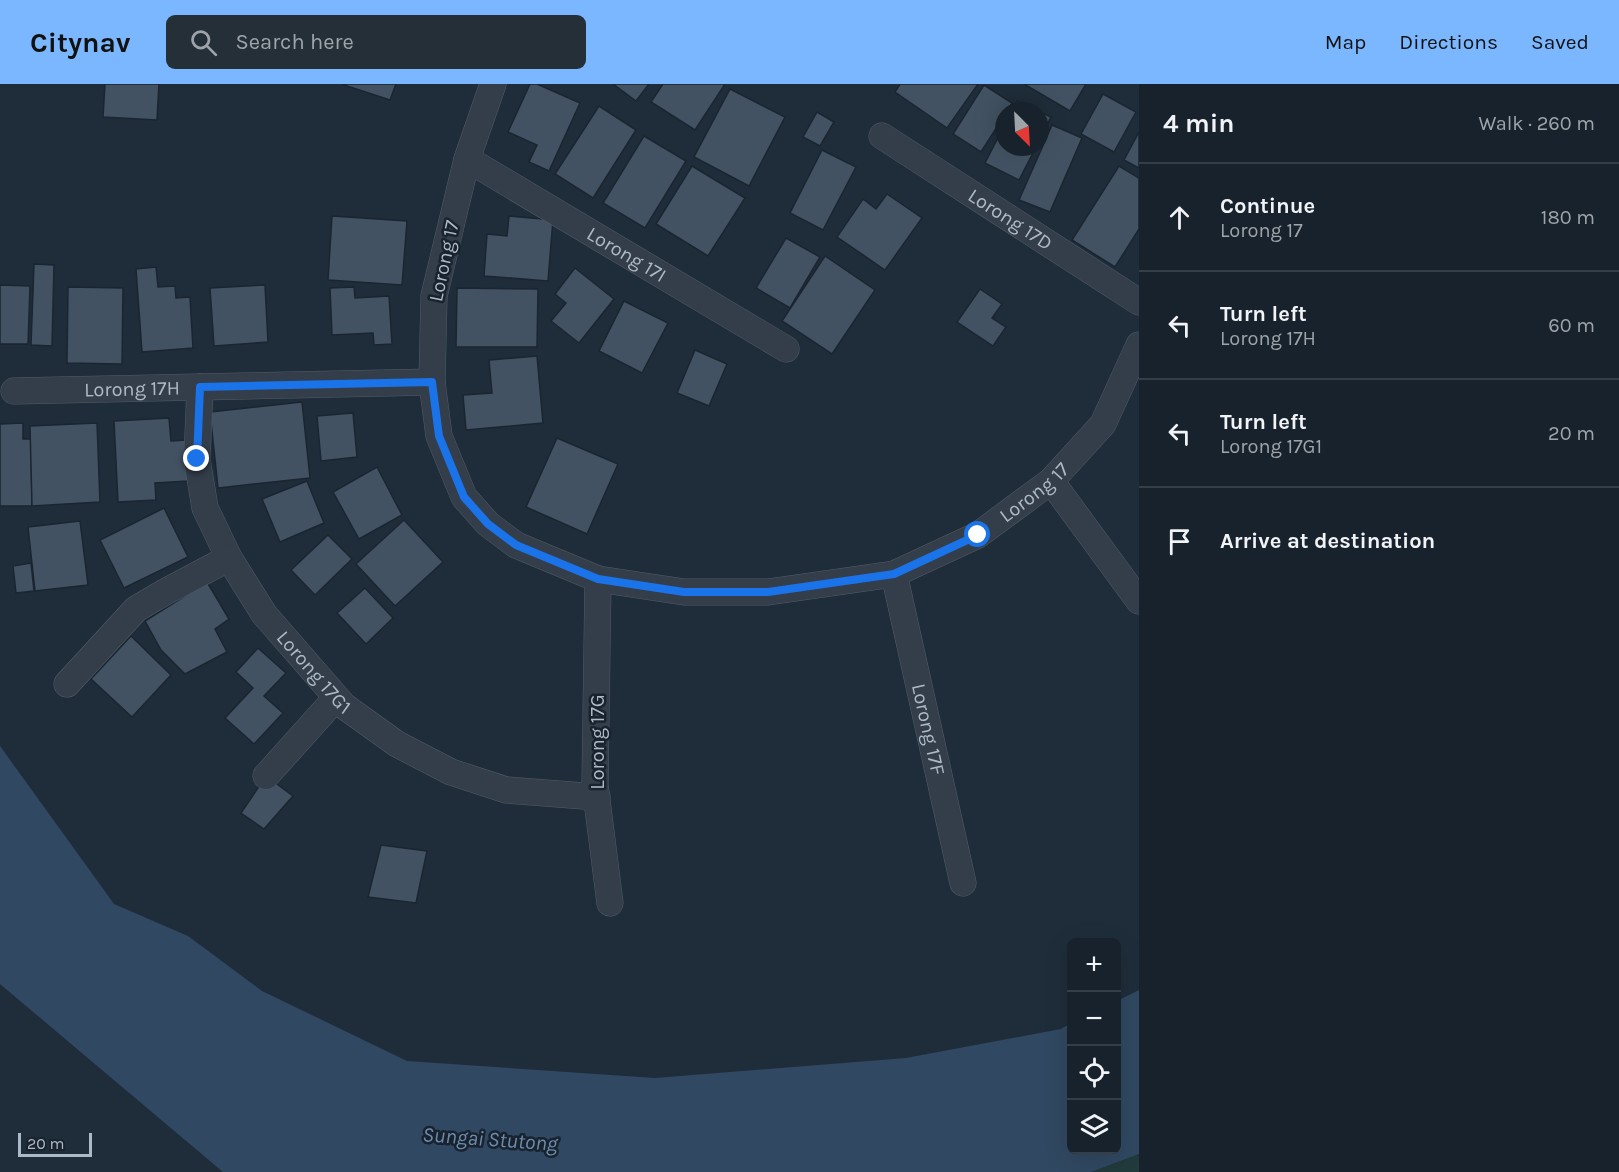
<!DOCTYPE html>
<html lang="en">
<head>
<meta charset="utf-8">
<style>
  body { margin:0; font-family:Karla,sans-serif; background:#242f38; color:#f1f3f6 }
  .controls { position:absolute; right:18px; bottom:18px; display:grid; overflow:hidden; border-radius:9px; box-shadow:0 6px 24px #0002 }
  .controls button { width:54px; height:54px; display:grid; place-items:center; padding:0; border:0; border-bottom:2px solid #363f48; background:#17222c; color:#f1f3f6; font:30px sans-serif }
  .compass { position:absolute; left:995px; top:18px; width:54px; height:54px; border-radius:50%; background:#17222c; box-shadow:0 6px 24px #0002; rotate:156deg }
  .scale { position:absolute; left:18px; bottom:15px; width:74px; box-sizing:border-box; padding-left:6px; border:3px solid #aeb9c7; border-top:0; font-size:16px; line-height:21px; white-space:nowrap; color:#aeb9c7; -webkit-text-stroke:4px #19232f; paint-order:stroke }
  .stop { position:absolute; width:18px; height:18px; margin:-14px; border:4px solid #1a73e8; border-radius:50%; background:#fff }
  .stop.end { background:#1a73e8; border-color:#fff; box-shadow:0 2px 6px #0008 }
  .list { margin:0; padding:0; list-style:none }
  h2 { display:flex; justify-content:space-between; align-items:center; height:78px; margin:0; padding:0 24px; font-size:26px }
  h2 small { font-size:20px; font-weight:400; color:#9ea4a9 }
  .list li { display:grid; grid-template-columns:39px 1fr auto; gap:18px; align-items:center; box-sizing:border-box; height:108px; padding:0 24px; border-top:2px solid #363f48 }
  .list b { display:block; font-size:22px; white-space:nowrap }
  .list p { margin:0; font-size:20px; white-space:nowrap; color:#9ea4a9 }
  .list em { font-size:20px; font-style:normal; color:#9ea4a9 }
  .icon { flex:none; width:33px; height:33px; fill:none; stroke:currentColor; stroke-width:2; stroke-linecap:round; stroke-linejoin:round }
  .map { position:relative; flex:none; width:1139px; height:1088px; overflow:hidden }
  header { display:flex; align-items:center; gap:36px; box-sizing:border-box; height:84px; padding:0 30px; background:#7ab7ff; color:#111 }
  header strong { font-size:28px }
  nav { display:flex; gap:33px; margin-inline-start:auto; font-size:21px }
  .search { width:420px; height:54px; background:#242f38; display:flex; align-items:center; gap:15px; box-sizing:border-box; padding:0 21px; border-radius:9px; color:#9ea4a9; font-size:22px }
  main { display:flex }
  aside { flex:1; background:#17222c }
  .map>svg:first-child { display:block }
  .green { fill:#213a3b }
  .water { fill:#304861 }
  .building { fill:#425262; stroke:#1b2531; stroke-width:1.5 }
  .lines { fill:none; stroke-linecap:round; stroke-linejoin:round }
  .minor-casing { stroke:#515c68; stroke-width:27 }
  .minor { stroke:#333e4a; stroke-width:26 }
  .route { stroke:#1a73e8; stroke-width:8 }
  .labels { text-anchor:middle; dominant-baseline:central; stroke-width:5; stroke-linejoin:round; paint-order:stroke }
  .street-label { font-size:20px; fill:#aeb9c7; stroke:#19232f }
  .water-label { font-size:21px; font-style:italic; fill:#6c8cad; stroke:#19232f }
</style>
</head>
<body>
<header>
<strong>Citynav</strong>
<div class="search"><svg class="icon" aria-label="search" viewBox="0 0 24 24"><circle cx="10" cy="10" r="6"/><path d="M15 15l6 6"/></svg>Search here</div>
<nav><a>Map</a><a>Directions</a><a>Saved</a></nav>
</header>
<main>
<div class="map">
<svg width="1139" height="1088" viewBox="0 0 1139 1088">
  <rect width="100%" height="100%" fill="#1f2d3a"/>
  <!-- green -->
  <polygon class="green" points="1139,1070 1139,1088 1091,1088"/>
  <!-- water -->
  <polygon class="water" points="0,662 114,820 188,852 262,907 407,977 655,994 906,974 1061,945 1071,939 1072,1066 1116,1066 1117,917 1139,906 1139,1070 1091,1088 223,1088 0,900"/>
  <!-- building -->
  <g class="building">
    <polygon points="105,0 159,0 157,36 103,33"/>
    <polygon points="341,0 396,0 390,16"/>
    <polygon points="530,0 537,0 580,19 549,87 529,78 537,61 508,48"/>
    <polygon points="613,0 649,0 636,17"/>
    <polygon points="663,0 725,0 695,46 651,18"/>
    <polygon points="900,0 978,0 947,44 895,8"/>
    <polygon points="1024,0 1086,0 1070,27"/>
    <polygon points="984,1 1012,19 1007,27 1004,27 1004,32 981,68 953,50"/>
    <polygon points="730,5 785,33 749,102 694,73"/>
    <polygon points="1103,10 1136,28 1114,68 1081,50"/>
    <polygon points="1017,17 1038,27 1012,27"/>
    <polygon points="599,22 636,46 593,114 555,90"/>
    <polygon points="817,28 834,38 820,62 803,53"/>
    <polygon points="1040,28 1051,33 1040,55"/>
    <polygon points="1052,41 1082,54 1050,128 1019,116"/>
    <polygon points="1004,42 1004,63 1036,63 1019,96 985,79"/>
    <polygon points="1139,48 1139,84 1124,76"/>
    <polygon points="644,52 686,77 645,144 603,119"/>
    <polygon points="822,66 856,83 823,146 790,129"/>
    <polygon points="692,82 745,114 708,172 656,140"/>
    <polygon points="1119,82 1139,94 1139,145 1115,183 1072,156"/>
    <polygon points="887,110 922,134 885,186 837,153 863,115 876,125"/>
    <polygon points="332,132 407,137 402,201 328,196"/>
    <polygon points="509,132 553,136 548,197 484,192 487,150 507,152"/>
    <polygon points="786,154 820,173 790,224 756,204"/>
    <polygon points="825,172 875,206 832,270 782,237"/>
    <polygon points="34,180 54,181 52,262 31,261"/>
    <polygon points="156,183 158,203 175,202 176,214 190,213 193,264 142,268 136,185"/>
    <polygon points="575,184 614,215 579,259 551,237 566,219 555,210"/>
    <polygon points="0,201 30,202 28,260 0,260"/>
    <polygon points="265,201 268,258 214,262 210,204"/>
    <polygon points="68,203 123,204 122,280 67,279"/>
    <polygon points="354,203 355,214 389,212 392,260 374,261 373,249 332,251 330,204"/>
    <polygon points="457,204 538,205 537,263 456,263"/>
    <polygon points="980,205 1002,220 992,234 1006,243 993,262 957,238"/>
    <polygon points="624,217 668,239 642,289 599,267"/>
    <polygon points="695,266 727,280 709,322 677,309"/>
    <polygon points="537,272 543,339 466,346 463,311 492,309 489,276"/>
    <polygon points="302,318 310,394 218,404 210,328"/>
    <polygon points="353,329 357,373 321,377 317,332"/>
    <polygon points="169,334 171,357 187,356 188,397 155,399 156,416 118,418 114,337"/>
    <polygon points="23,339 23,355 31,355 32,422 0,422 0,340"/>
    <polygon points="97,339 100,418 32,422 30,342"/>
    <polygon points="557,354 618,380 587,450 526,423"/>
    <polygon points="377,383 402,431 359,455 333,408"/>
    <polygon points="307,397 324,439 280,458 262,415"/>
    <polygon points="164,424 188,473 124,504 100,456"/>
    <polygon points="404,436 443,478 395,522 356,480"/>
    <polygon points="80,437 88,501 35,507 28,443"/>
    <polygon points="328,451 352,475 315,511 291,486"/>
    <polygon points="31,479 34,507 16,509 13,482"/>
    <polygon points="207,498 229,535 215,545 227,568 185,590 161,566 145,537"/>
    <polygon points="365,504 393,534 366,560 337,529"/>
    <polygon points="131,552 171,591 132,633 91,595"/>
    <polygon points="258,564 286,589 264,612 283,629 254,660 225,634 253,604 236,588"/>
    <polygon points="266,692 293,712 264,745 241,729"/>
    <polygon points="381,761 427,767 416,819 368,813"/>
  </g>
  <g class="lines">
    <!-- minor casing -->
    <g class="minor-casing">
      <g id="minor">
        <path id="s1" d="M493,0L467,75L434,212L432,298L439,352L464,413L488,440L516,461L598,495L684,508H768L894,490L978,451L1051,397L1103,340L1139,261"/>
        <path id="s2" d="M882,52L1139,218"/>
        <path id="s3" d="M467,75L786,265"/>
        <path id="s4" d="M200,303L197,375L205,424L229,474L264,530L344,622L397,660L451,688L506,706L597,713"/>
        <path id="s5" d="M14,307L432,298"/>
        <polyline points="1051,397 1139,517"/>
        <path id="s6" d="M894,490L963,799"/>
        <polyline points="598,495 595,701 610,819"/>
        <polyline points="67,600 136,525 165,508 229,474"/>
        <polyline points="266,692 336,614"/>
      </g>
    </g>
    <!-- minor -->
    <use href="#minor" class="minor"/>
  </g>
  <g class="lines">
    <!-- route -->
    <polyline class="route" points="197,375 200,303 432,298 439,352 464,413 488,440 516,461 598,495 684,508 768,508 894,490 978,451"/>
  </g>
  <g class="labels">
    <!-- street labels -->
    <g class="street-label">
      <text stroke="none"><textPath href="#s2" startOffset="153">Lorong 17D</textPath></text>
      <text stroke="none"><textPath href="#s3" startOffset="186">Lorong 17I</textPath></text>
      <text transform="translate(444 177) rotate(-78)">Lorong 17</text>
      <text stroke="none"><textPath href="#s5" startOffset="118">Lorong 17H</textPath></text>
      <text stroke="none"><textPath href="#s1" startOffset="1048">Lorong 17</textPath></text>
      <text stroke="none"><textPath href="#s4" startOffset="320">Lorong 17G1</textPath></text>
      <text stroke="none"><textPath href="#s6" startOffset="159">Lorong 17F</textPath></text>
      <text transform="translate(597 658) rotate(-90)">Lorong 17G</text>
    </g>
    <!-- water labels -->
    <g class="water-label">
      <text transform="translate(490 1055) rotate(4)">Sungai Stutong</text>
    </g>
  </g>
</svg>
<div class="controls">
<button>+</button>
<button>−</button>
<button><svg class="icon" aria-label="locate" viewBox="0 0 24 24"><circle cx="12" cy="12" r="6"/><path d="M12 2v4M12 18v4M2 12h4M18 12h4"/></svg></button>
<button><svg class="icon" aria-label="layers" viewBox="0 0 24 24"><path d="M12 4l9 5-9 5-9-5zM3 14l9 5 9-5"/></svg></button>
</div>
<svg class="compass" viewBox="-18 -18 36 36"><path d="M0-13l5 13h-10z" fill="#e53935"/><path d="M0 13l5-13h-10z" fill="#9ea4a9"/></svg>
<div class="scale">20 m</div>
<div class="stop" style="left:978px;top:451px"></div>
<div class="stop end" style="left:197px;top:375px"></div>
</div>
<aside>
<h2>4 min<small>Walk · 260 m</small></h2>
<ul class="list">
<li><svg class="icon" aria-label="ahead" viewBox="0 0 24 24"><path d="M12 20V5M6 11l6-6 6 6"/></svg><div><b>Continue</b><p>Lorong 17</p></div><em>180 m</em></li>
<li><svg class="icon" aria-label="left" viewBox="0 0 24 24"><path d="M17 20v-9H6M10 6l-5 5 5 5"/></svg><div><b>Turn left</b><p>Lorong 17H</p></div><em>60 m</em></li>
<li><svg class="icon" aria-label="left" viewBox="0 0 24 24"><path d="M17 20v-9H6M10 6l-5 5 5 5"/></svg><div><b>Turn left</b><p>Lorong 17G1</p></div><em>20 m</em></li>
<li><svg class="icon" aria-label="arrive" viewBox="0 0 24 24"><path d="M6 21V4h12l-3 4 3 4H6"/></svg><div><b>Arrive at destination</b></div></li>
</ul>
</aside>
</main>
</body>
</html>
